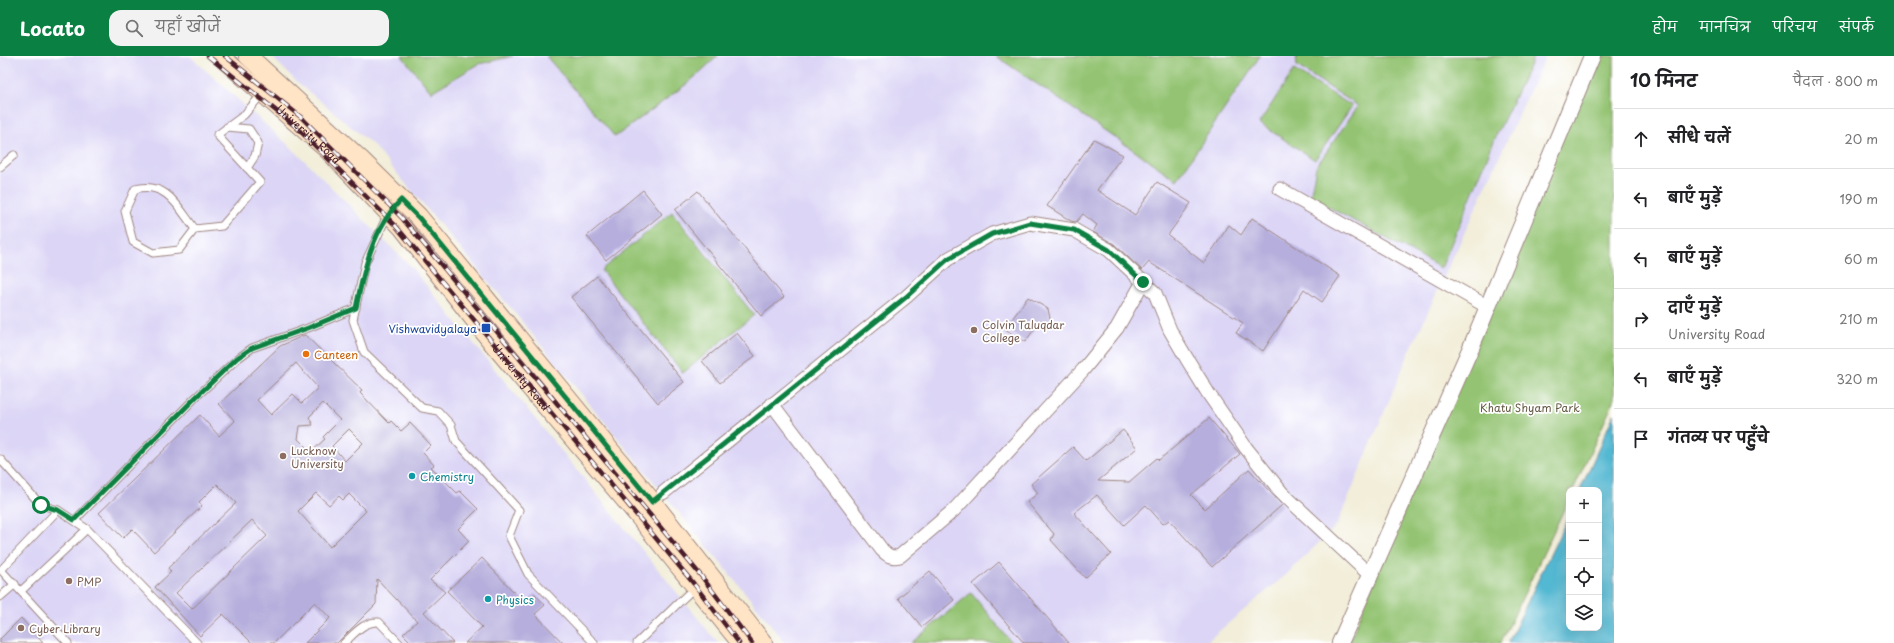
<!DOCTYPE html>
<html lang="hi">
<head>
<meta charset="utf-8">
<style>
  body { margin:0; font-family:"Playpen Sans","Playpen Sans Deva",sans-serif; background:#f2f2f2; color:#202124 }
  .controls { position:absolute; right:12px; bottom:12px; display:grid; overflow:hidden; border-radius:8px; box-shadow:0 4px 16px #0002 }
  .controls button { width:36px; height:36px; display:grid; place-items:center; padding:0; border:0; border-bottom:1px solid #e0e0e0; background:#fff; color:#202124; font:20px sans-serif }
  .stop { position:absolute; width:12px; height:12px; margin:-9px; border:3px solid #0b8043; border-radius:50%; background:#fff }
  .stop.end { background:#0b8043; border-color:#fff; box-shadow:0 1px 4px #0008 }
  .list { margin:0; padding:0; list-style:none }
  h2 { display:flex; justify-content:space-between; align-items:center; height:52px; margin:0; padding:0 16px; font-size:17px }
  h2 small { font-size:13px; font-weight:400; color:#757577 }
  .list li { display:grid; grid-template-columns:26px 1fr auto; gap:12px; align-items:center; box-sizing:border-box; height:60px; padding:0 16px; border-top:1px solid #e0e0e0 }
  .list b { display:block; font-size:15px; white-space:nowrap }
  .list p { margin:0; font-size:13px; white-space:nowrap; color:#757577 }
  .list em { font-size:13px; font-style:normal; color:#757577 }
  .icon { flex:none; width:22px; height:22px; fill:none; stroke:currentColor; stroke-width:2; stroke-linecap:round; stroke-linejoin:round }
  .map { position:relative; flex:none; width:1614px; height:587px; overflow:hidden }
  header { display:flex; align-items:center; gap:24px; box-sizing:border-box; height:56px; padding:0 20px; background:#0b8043; color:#fff }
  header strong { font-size:19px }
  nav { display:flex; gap:22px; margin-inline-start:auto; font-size:14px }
  .search { width:280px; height:36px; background:#f2f2f2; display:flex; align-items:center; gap:10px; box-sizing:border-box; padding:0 14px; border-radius:12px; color:#757577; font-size:15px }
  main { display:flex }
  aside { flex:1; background:#fff }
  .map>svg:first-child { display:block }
  .built { fill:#dcd5f6 }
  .green { fill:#94c473; stroke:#6f724f }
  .water { fill:#53b8d2; stroke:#4e6c7e }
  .building { fill:#b6afdd; fill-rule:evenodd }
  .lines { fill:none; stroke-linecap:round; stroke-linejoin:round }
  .service-casing { stroke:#9e8682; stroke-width:9 }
  .minor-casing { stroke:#9e8682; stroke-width:15 }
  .tertiary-casing { stroke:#9e8682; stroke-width:18 }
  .secondary-casing { stroke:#9e8682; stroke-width:20 }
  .service { stroke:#fff; stroke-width:7 }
  .minor { stroke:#fff; stroke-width:13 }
  .tertiary { stroke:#fff; stroke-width:16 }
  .secondary { stroke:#ffe4c6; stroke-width:18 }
  .rail-casing { stroke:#4a1f2b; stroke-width:4.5 }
  .rail { stroke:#fff; stroke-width:3; stroke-dasharray:9; stroke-linecap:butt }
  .route { stroke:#0b8043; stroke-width:5 }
  .transit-dot { fill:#1a4fb4; stroke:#fff; stroke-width:1.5 }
  .education-dot { fill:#8d6e63; stroke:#fff; stroke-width:1.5 }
  .food-dot { fill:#e8710a; stroke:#fff; stroke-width:1.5 }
  .culture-dot { fill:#0f9aa8; stroke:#fff; stroke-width:1.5 }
  .labels { text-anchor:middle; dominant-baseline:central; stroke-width:3.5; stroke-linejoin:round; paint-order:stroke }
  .street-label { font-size:11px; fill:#4a1f2b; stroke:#fff }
  .education-label { font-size:11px; fill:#785e54; stroke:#fff; text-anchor:start }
  .transit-label { font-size:11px; fill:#164399; stroke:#fff; text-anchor:end }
  .food-label { font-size:11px; fill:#c56008; stroke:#fff; text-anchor:start }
  .park-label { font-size:11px; fill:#645944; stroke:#fff }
  .culture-label { font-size:11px; fill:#0d838f; stroke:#fff; text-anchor:start }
</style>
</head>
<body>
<header>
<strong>Locato</strong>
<div class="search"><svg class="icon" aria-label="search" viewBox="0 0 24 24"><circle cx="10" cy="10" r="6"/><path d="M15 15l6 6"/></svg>यहाँ खोजें</div>
<nav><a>होम</a><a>मानचित्र</a><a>परिचय</a><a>संपर्क</a></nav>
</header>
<main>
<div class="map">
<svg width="1614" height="587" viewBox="0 0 1614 587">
  <rect width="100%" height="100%" fill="#fff"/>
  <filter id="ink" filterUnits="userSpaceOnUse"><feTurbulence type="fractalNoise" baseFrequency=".025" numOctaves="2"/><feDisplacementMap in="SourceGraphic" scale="8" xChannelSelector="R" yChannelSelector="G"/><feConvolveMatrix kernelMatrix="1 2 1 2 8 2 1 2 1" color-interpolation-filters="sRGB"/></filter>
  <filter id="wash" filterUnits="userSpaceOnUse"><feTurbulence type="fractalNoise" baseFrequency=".012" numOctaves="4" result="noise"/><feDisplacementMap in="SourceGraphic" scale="16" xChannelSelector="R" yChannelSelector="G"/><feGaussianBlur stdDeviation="0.9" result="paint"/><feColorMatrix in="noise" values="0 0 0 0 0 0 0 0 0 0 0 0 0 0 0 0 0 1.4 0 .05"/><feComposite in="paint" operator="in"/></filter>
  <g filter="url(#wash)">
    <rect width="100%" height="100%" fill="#f2eed9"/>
    <!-- built -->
    <g class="built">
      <polygon points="0,0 190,0 295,95 413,213 718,587 0,587"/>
      <polygon points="271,0 1546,0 1409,297 1337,469 1287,518 1205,587 785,587 756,550 509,250 373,89 296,25"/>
    </g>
    <!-- green -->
    <g class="green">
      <polygon points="402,0 513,0 479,8 431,36"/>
      <polygon points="546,0 718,0 688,27 615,81"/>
      <polygon points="996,0 1260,0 1177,124"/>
      <polygon points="1296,0 1534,0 1497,78 1441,212 1310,141 1316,111 1358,50 1297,10"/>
      <polygon points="1596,0 1614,0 1614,345 1573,434 1569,434 1569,443 1501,587 1349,587 1376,520"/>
      <polygon points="1294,14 1352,50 1315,104 1259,67"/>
      <polygon points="672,156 754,259 683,317 601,214"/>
      <polygon points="971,537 1012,587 911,587"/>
    </g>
    <!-- water -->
    <polygon class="water" points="1614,358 1614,587 1508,587 1569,459 1569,572 1599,572 1599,434 1580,434"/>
    <g id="blocks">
      <!-- building -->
      <g class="building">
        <polygon points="1094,83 1123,99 1097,134 1135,159 1157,126 1191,147 1168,179 1204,207 1229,169 1241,179 1252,162 1340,220 1322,246 1304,233 1263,295 1236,277 1243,267 1149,206 1142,214 1114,188 1093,176 1097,169 1083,158 1076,166 1071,165 1047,150"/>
        <polygon points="643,134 662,158 606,204 587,180"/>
        <polygon points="698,135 784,241 761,260 675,154"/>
        <polygon points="597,220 684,326 658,347 571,241"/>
        <polygon points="1028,241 1048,253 1052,272 1041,264 1025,286 1005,273"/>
        <polygon points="737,277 755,300 720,327 702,305"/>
        <path d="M305,279L362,334L360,337L389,367L391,365L401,375L410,367L431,389L423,397L434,409L431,411L457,437L460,435L478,453L458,473L469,485L430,524L445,536L424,556L453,587H412L403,578L417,565L377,523L376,548L337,587H305L330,562L315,546L274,587H252L223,558L200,580L155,531L171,516L168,512L236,447L217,428L199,446L202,450L154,496L132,473L123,482L99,457L200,359L219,380L235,365L219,348L280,290ZM296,307L318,332L302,347L293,338L271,359L257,344ZM323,347L340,364L323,381L325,383L311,396L309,394L304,399L306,391L298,383L300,370L313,369L309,361ZM349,373L363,387L345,405L332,390ZM316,437L329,449L339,440L343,444L349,438L366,455L330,491L298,455ZM252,464L267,480L192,553L176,537Z"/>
        <polygon points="1209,362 1240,398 1191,439 1205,453 1249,413 1282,449 1212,511 1169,464 1163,468 1146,449 1124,469 1097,439 1074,457 1111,498 1085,522 1051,484 1054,478 1027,446 1038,437 1031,428 1073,391 1086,405 1123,374 1137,392 1098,425 1129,426 1157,402 1159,404"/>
        <polygon points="482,502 525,548 535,538 545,549 535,558 563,587 465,587 482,571 447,535"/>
        <polygon points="999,506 1069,587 1024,587 973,528"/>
        <polygon points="930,515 954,544 922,571 898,542"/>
        <polygon points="21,562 43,587 0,587 0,583"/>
      </g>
    </g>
  </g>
  <g filter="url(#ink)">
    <use href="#blocks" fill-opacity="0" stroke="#9e8682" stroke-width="1"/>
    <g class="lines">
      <!-- service casing -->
      <g class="service-casing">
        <g id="service">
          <polyline points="227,71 249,73 258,87 255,100 247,112"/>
          <polyline points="0,111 14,99"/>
          <polyline points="388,158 365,207 353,264 364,296 422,352 438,355 451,369 456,385 519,454 509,480 528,518 594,587"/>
          <path d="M195,173L179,194L153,197L133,186L125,155L135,133C167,125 178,151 195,173L222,170L260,126L217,79L244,59L263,37"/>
          <polyline points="0,403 41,449 58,454 87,473 197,587"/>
          <polyline points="58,454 1,514 68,587"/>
          <polyline points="75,464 196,341 237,303 252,292 308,272 356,252"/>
          <polyline points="21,535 87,473"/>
          <polyline points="0,541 15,528"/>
          <path d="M344,587C355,577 364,565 379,566L399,587"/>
          <polyline points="637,587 695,531"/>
        </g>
      </g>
      <!-- minor casing -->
      <g class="minor-casing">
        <g id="minor">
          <polyline points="1280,133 1488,251"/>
          <path d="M772,348L882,494C888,500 891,502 900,500L954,454L1083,314L1117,272L1143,226"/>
          <polyline points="663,437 906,241 948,203 992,178 1030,167 1074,174 1109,194 1155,237 1170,274 1187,303 1208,337 1246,392 1282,437 1370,519"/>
        </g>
      </g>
      <!-- tertiary casing -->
      <g class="tertiary-casing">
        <polyline id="tertiary" points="1340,587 1472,289 1592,0"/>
      </g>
      <!-- secondary casing -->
      <g class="secondary-casing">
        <g id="secondary">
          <path id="s1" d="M220,0L329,95L402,171L495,290L637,458L741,587"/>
          <polyline points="248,0 360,103 419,161 646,438 763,587"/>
        </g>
      </g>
      <!-- service -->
      <use href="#service" class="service"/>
      <!-- minor -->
      <use href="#minor" class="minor"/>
      <!-- tertiary -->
      <use href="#tertiary" class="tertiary"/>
      <!-- secondary -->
      <use href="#secondary" class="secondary"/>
      <!-- rail casing -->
      <g class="rail-casing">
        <g id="rail">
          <path id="s2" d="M208,0L295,70L395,169L694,528L739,587"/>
          <polyline points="225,0 302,62 402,162 702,521 752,587"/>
        </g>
      </g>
      <!-- rail -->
      <use href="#rail" class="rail"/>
    </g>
  </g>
  <g class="lines" filter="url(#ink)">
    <!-- route -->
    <path class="route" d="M41,449L58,454L74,464L196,341L237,302L252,292L308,272L356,252C364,213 373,172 401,144L419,162L652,446L906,241L948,203L992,178L1030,167L1074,174L1109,194L1143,226"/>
  </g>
  <!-- markers -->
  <rect class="transit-dot" x="481" y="267" width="10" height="10" rx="2"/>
  <g class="education-dot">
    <circle cx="974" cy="274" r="4"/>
    <circle cx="283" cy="400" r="4"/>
    <circle cx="69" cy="525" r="4"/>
    <circle cx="21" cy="572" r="4"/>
  </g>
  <circle class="food-dot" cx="306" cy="298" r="4"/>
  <g class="culture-dot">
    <circle cx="412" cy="420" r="4"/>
    <circle cx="488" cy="543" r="4"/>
  </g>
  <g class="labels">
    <!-- street labels -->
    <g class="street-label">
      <text stroke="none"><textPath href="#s1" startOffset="118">University Road</textPath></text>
      <text stroke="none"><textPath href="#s2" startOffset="450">University Road</textPath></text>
    </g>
    <!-- education labels -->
    <g class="education-label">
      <text x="982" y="268">Colvin Taluqdar<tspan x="982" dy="13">College</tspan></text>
      <text x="291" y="394">Lucknow<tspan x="291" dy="13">University</tspan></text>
      <text x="77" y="525">PMP</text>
      <text x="29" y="572">Cyber Library</text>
    </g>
    <!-- transit labels -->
    <g class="transit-label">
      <text x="477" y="272">Vishwavidyalaya</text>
    </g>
    <!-- food labels -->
    <g class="food-label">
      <text x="314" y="298">Canteen</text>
    </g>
    <!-- park labels -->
    <g class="park-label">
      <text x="1530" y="351">Khatu Shyam Park</text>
    </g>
    <!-- culture labels -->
    <g class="culture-label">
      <text x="420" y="420">Chemistry</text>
      <text x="496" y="543">Physics</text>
    </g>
  </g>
</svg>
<div class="controls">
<button>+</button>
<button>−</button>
<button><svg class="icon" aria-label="locate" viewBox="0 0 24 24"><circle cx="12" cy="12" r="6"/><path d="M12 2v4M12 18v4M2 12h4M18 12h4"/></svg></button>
<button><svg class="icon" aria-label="layers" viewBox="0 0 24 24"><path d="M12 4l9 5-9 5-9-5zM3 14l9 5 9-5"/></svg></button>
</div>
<div class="stop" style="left:41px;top:449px"></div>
<div class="stop end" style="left:1143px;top:226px"></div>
</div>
<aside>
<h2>10 मिनट<small>पैदल · 800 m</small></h2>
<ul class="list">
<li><svg class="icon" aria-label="ahead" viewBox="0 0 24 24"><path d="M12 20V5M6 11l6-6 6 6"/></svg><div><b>सीधे चलें</b></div><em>20 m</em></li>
<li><svg class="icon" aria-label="left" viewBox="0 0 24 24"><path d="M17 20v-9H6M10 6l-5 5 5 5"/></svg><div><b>बाएँ मुड़ें</b></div><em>190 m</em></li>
<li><svg class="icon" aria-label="left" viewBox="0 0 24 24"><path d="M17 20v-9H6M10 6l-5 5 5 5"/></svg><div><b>बाएँ मुड़ें</b></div><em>60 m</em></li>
<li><svg class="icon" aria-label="right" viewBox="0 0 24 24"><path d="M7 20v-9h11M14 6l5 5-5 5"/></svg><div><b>दाएँ मुड़ें</b><p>University Road</p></div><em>210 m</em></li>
<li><svg class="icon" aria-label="left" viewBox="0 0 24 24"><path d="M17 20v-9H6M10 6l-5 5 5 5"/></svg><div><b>बाएँ मुड़ें</b></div><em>320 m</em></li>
<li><svg class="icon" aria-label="arrive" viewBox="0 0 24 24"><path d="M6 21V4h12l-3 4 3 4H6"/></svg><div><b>गंतव्य पर पहुँचे</b></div></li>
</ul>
</aside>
</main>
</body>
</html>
